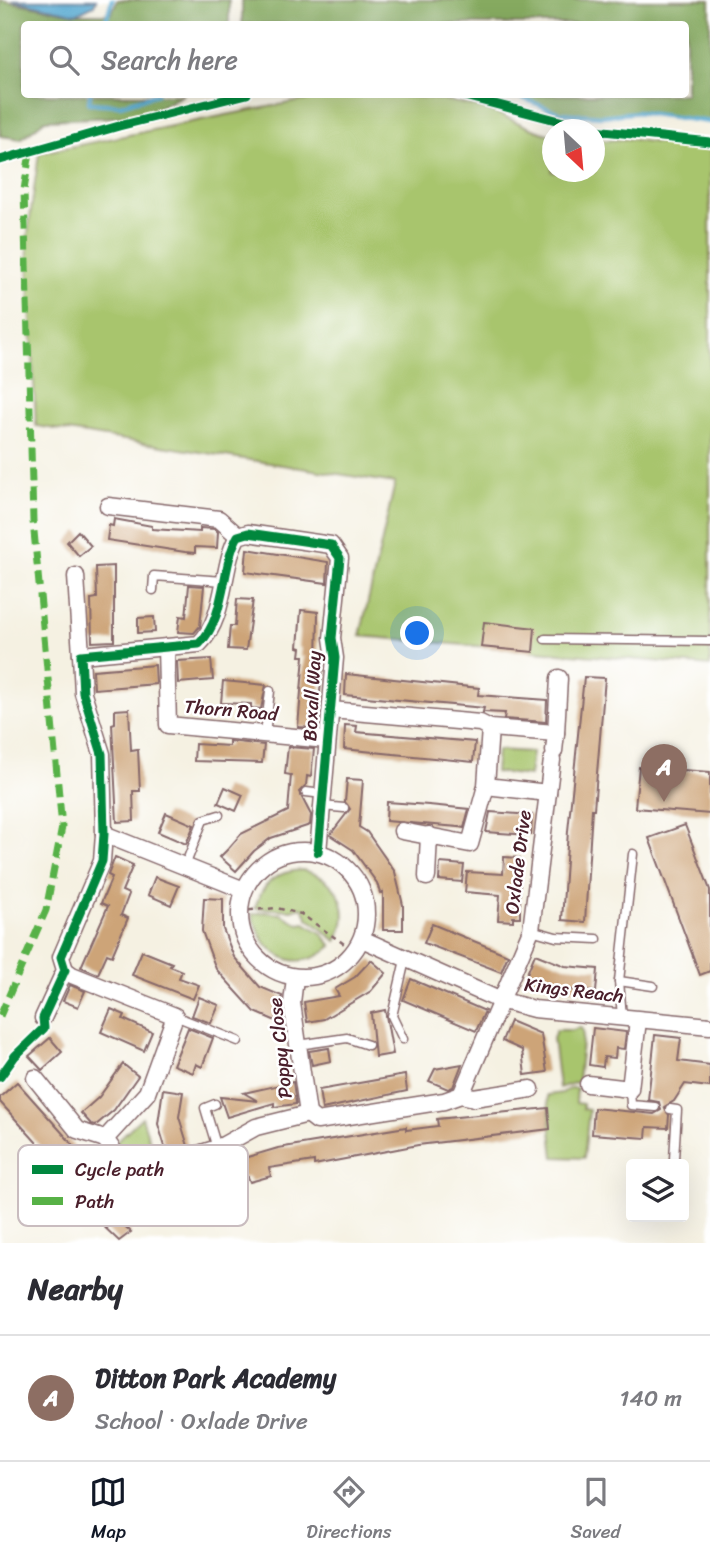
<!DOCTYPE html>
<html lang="en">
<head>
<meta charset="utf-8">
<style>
  body { margin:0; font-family:Sriracha,sans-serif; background:#f2f2f3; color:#2b2b33 }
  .controls { position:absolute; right:21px; bottom:21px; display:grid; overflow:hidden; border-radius:7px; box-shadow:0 7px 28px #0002 }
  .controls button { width:63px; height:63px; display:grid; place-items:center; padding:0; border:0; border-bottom:2px solid #e1e1e2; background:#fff; color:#2b2b33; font:35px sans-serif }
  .compass { position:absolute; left:542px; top:119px; width:63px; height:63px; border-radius:50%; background:#fff; box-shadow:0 7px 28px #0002; rotate:154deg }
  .you { position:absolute; left:418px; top:634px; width:24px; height:24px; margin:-18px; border:5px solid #fff; border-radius:50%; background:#1a73e8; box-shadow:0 0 0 10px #1a73e833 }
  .badge { display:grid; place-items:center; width:46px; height:46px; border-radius:50%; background:#111827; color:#fff; font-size:23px; font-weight:700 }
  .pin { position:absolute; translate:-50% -58px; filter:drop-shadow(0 2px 4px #0008) }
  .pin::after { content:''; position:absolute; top:37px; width:24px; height:21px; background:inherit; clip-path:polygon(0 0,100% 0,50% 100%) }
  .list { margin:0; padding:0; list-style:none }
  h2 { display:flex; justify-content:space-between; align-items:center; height:91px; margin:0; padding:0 28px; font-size:30px }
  h2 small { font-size:23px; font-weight:400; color:#7c7c81 }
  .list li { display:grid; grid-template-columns:46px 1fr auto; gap:21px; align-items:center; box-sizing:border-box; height:126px; padding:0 28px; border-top:2px solid #e1e1e2 }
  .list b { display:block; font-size:26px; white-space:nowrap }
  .list p { margin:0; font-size:23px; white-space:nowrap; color:#7c7c81 }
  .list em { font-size:23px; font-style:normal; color:#7c7c81 }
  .icon { flex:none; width:38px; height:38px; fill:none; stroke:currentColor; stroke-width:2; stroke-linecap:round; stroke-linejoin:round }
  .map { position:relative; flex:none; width:710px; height:1243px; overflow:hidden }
  .search { position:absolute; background:#fff; box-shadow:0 7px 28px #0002; left:21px; right:21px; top:21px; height:77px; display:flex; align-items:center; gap:18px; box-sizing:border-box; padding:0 24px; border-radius:7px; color:#7c7c81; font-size:26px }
  .sheet { height:217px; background:#fff }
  nav { display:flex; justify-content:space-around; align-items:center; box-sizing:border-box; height:98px; border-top:2px solid #e1e1e2; background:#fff; font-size:19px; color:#7c7c81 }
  nav a { display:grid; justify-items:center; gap:4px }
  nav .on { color:#111827 }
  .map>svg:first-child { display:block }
  .green { fill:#a8c56d; stroke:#79724c; stroke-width:2 }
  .forest { fill:#86aa60; stroke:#686446; stroke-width:2 }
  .water { fill:#58acd4; stroke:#516680; stroke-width:2 }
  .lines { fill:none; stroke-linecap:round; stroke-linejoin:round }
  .stream { stroke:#58acd4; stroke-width:4.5 }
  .building { fill:#cda478 }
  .lane-casing { stroke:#86686b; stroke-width:11 }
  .street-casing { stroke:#86686b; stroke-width:19 }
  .path { stroke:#86686b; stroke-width:2.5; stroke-dasharray:5 5; stroke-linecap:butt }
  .lane { stroke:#fff; stroke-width:8 }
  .street { stroke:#fff; stroke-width:16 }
  .quiet { stroke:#57b146; stroke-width:7; stroke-dasharray:14 7; stroke-linecap:butt }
  .cycleway-casing { stroke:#fff; stroke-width:13 }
  .cycleway { stroke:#00873e; stroke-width:9 }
  .labels { text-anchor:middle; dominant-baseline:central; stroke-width:5; stroke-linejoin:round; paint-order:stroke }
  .street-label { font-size:19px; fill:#4a1f2b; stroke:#fff }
  .key { fill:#fff; stroke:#c9bcbf; stroke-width:2 }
  .key-label { font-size:19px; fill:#4a1f2b }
</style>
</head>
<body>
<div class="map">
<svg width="710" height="1243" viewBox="0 0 710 1243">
  <rect width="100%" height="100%" fill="#fff"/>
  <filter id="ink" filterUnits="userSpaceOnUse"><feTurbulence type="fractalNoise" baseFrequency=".0143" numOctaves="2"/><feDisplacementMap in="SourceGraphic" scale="14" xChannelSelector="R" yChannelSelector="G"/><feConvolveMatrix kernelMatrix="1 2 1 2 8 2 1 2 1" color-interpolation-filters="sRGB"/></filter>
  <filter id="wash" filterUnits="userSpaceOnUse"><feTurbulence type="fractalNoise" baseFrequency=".00686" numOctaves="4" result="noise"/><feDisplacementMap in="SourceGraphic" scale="28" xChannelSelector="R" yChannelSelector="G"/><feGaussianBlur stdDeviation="1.57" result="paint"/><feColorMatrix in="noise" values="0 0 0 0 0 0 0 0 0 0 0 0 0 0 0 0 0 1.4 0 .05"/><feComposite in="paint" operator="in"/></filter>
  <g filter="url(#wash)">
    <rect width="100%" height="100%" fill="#f5f1e2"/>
    <!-- green -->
    <g class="green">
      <path d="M344,94C391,94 435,96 481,108C506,114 527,130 552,135V172H594L595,141L630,139L710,150V666L360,636L395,483L36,426L27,240L39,153C141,134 241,109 344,94Z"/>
      <polygon points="497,750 532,752 529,776 495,772"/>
      <path d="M302,870C337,878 355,909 336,941L308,918L302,907L291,910L255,908C262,884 276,871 302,870Z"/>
      <path d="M264,912L281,914L299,924L305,923L321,933L332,946C296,977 262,955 252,914Z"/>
      <polygon points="580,1027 583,1031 578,1082 559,1088 553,1038 556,1030 573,1030"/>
      <polygon points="570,1088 577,1088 576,1103 583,1104 583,1109 589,1110 584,1158 554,1157 547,1095 562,1093"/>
      <polygon points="142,1117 156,1161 144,1170 132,1169 116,1142"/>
    </g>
    <!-- forest -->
    <g class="forest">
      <polygon points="0,0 76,14 111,14 117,0 229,0 229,24 24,24 24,94 183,95 143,116 45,120 21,139 0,136"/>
      <polygon points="242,0 710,0 710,122 638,112 601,116 560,113 512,95 686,94 686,24 242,24"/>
    </g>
    <!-- water -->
    <polygon class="water" points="12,0 96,0 94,5 76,14"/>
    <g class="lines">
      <!-- stream -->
      <g class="stream">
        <polyline points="105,24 112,0"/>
        <polyline points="90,94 89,103 120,105 157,94"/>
        <polyline points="512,94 560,113 601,116 638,112 710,122"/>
      </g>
    </g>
    <g id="blocks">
      <!-- building -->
      <g class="building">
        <polygon points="114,519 152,526 152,529 200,532 200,528 215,529 218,532 217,548 195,547 195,553 185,552 107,540 109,525 113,526"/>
        <polygon points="78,531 91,546 79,556 67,542"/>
        <polygon points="247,549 328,562 327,583 245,572"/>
        <polygon points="114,566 114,641 92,642 91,599 97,598 96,567"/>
        <polygon points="189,585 204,586 200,626 194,633 178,632 180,616 186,617"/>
        <polygon points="237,599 253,600 246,650 228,649 230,626 235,626"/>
        <polygon points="301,610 318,612 317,663 323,664 316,728 298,727 304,656 300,656 301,648 298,647"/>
        <polygon points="154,617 155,632 138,633 138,618"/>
        <polygon points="484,622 535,628 533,652 481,647"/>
        <polygon points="211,659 213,680 178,683 177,661"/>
        <polygon points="155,665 156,684 94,689 93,670"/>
        <polygon points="346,674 479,688 478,695 547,700 546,722 504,719 505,713 483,712 484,708 345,695"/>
        <polygon points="584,677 605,678 594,809 592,809 585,922 562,920 568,831"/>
        <polygon points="223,681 266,685 261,709 251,708 251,704 221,703"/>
        <polygon points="129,709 131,750 138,749 140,791 133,791 134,821 117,822 112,724 115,723 115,710"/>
        <polygon points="345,725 357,726 356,732 475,742 473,762 344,749"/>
        <polygon points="229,741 264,745 262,763 194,761 195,744 229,746"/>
        <polygon points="288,747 314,749 311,777 307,776 306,785 299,792 311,815 310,825 271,838 254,851 236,871 220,857 228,849 241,834 288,811 291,775 285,774"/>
        <polygon points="639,767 710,772 710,814 635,808"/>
        <polygon points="347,779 363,780 359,827 367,832 395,872 403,905 403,930 383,930 383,892 380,893 377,883 353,850 330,835 350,809 345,802"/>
        <polygon points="225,787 243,795 236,811 218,803"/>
        <polygon points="387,802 429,805 469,809 464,828 459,827 386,821"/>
        <polygon points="490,812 532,815 531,835 486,832"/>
        <polygon points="166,813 194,825 186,844 158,832"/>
        <polygon points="685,825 710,890 710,971 700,975 649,838"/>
        <polygon points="115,857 133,865 122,891 129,894 121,915 128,918 112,956 107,954 98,974 81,967 108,906 101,903 112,877 108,875"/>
        <polygon points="504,857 520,858 520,917 513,917 513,921 498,920 500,895 465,892 467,872 503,874"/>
        <polygon points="440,863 464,865 462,882 439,880"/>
        <polygon points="155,877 179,886 171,905 148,895"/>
        <polygon points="204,898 223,899 223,929 234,957 260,987 282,996 276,1021 255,1012 216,969 202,931"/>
        <polygon points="432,924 508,955 501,972 424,943"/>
        <polygon points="142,951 172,963 170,966 182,971 179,978 199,985 193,999 132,975"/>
        <polygon points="535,954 565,966 598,969 596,992 557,989 526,976"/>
        <polygon points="371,960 386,973 371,991 324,1019 307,1022 304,1002 339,996 335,989 355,977"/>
        <polygon points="411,979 485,1011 476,1031 403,1000"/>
        <polygon points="70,985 85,991 78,1007 63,1001"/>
        <polygon points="199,997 219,1005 211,1023 192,1016"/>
        <polygon points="111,1009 125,1015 123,1019 152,1032 144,1051 101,1032"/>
        <polygon points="385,1010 393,1054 375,1057 371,1013"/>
        <polygon points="510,1021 541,1034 547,1072 525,1075 522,1050 502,1041"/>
        <polygon points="188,1028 213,1038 202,1067 196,1064 193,1073 173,1065"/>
        <polygon points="593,1028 626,1032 624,1049 616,1048 615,1058 604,1057 603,1067 589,1065"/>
        <polygon points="655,1035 681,1038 678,1061 710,1065 710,1087 685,1084 674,1101 664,1107 669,1115 668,1128 647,1127 646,1138 592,1134 594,1108 654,1114 661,1110 659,1102 648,1100"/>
        <polygon points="50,1038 62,1052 42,1070 29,1056"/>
        <polygon points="329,1048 331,1061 312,1065 309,1051"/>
        <polygon points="123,1064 138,1076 114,1110 96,1125 91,1124 81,1113 99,1097"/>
        <polygon points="462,1064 453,1087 448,1089 429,1081 435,1069"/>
        <polygon points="405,1075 407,1091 322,1109 319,1090"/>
        <polygon points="17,1082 123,1201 123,1206 113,1215 131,1232 119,1241 99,1222 102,1219 90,1206 92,1204 0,1102 0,1097"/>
        <polygon points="293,1082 296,1104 274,1107 274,1103 227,1117 220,1097 258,1101 244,1093"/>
        <polygon points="163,1089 183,1092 179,1117 188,1146 167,1153 158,1124"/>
        <polygon points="548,1108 550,1129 418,1145 314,1165 314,1161 269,1168 271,1176 250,1182 248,1177 204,1185 182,1197 185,1201 165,1211 162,1207 144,1216 136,1198 173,1179 176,1183 200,1171 278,1148 406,1127 406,1130 438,1126 437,1119"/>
      </g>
    </g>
  </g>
  <g filter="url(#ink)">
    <use href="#blocks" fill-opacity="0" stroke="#86686b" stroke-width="2"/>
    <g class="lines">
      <!-- lane casing -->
      <g class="lane-casing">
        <g id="lane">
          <polyline points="153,590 154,576 224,581"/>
          <polyline points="545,639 710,641"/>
          <polyline points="265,734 270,691"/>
          <polyline points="306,792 323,794"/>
          <polyline points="322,806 344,808"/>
          <polyline points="185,866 203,820 219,815"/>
          <polyline points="531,930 556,937 597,939"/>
          <polyline points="619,981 653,986"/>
          <polyline points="175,1016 238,1041"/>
          <polyline points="622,1017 619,981 633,854"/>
          <polyline points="403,1039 392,1016 405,960"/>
          <polyline points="298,1045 347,1038 368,1045"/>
          <polyline points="630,1089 631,1105 655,1107"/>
          <polyline points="215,1104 205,1108 217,1148"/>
          <polyline points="670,1109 677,1110 674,1159"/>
        </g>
      </g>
      <!-- street casing -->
      <g class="street-casing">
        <g id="street">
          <polyline points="108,506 219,519 238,536"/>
          <polyline points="76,576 81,655"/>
          <polyline points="166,647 168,725 327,740"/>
          <polyline points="331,710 480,723 490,728 486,786 470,844 402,831"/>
          <polyline points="490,728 556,733 554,751"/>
          <polyline points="556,733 559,678"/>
          <polyline points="486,786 548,793"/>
          <polyline points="104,834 244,890"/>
          <circle cx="303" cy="914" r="63"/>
          <polyline points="427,877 429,835"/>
          <polyline points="362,939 499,1000 534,1009 710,1026"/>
          <polyline points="65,970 72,975 175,1016 147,1093 105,1139"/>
          <polyline points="295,978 292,1003 308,1114"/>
          <path d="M43,1018L65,970L61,957L102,861L104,834L102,754L83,693L81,655L199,644C227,617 221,565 238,536L248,533L331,545L340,558L332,638L335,658L318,852"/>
          <polyline points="35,1078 77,1130 105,1139"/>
          <polyline points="588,1084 630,1089 638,1020"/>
          <polyline points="461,1095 531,930 552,760"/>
          <polyline points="308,1114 317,1121 444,1101 461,1095 474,1098 531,1089"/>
          <polyline points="105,1139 135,1180 177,1161 220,1147 256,1127 308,1114"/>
        </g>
      </g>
      <!-- path -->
      <polyline class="path" points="239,911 277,908 301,914 350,948"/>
      <!-- lane -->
      <use href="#lane" class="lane"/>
      <!-- street -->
      <use href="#street" class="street"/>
      <!-- quiet -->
      <polyline class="quiet" points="0,1016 46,910 62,827 33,521 24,190 30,152"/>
      <!-- cycleway casing -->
      <g class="cycleway-casing">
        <g id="cycleway">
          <polyline points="457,94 594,130"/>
          <polyline points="594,130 710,142"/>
          <polyline points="0,160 119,126 247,94"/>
          <path d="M0,1077L15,1056L44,1028L43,1018L65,970L61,957L102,861L104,834L102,754L83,693L81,655L199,644C227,617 221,565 238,536L248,533L331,545L340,558L332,638L335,658L318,852"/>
        </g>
      </g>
      <!-- cycleway -->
      <use href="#cycleway" class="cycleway"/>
    </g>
  </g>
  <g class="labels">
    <!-- street labels -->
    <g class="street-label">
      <text transform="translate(312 696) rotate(-87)">Boxall Way</text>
      <text transform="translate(231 710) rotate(5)">Thorn Road</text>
      <text transform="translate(518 862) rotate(-83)">Oxlade Drive</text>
      <text transform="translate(574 990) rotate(7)">Kings Reach</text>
      <text transform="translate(280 1048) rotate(-96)">Poppy Close</text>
    </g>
  </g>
  <!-- legend -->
  <rect x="18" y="1145" width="230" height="81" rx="10" class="key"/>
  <rect x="32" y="1165" width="31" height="9" fill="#00873e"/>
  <rect x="32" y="1197" width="31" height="8" fill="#57b146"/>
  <g class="key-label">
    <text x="75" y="1176">Cycle path</text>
    <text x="75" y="1208">Path</text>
  </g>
</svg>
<div class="controls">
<button><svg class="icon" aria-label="layers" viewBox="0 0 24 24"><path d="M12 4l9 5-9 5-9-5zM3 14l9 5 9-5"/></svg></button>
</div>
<svg class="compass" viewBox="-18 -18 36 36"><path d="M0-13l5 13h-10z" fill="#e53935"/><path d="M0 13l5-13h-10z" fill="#7c7c81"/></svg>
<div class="you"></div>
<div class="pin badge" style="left:664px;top:802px;background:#8d6e63">A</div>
<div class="search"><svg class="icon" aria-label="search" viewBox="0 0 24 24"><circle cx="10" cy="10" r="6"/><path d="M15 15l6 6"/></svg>Search here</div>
</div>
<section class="sheet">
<h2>Nearby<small></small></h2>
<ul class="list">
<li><span class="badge" style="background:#8d6e63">A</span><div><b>Ditton Park Academy</b><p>School · Oxlade Drive</p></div><em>140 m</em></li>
</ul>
</section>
<nav>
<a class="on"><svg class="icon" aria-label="map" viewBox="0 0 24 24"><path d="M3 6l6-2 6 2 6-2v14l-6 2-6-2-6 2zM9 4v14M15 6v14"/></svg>Map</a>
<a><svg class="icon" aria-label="directions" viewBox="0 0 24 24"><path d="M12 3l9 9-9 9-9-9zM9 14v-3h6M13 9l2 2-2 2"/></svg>Directions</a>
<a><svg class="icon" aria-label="saved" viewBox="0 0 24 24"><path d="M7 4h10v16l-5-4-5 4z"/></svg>Saved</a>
</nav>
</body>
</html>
